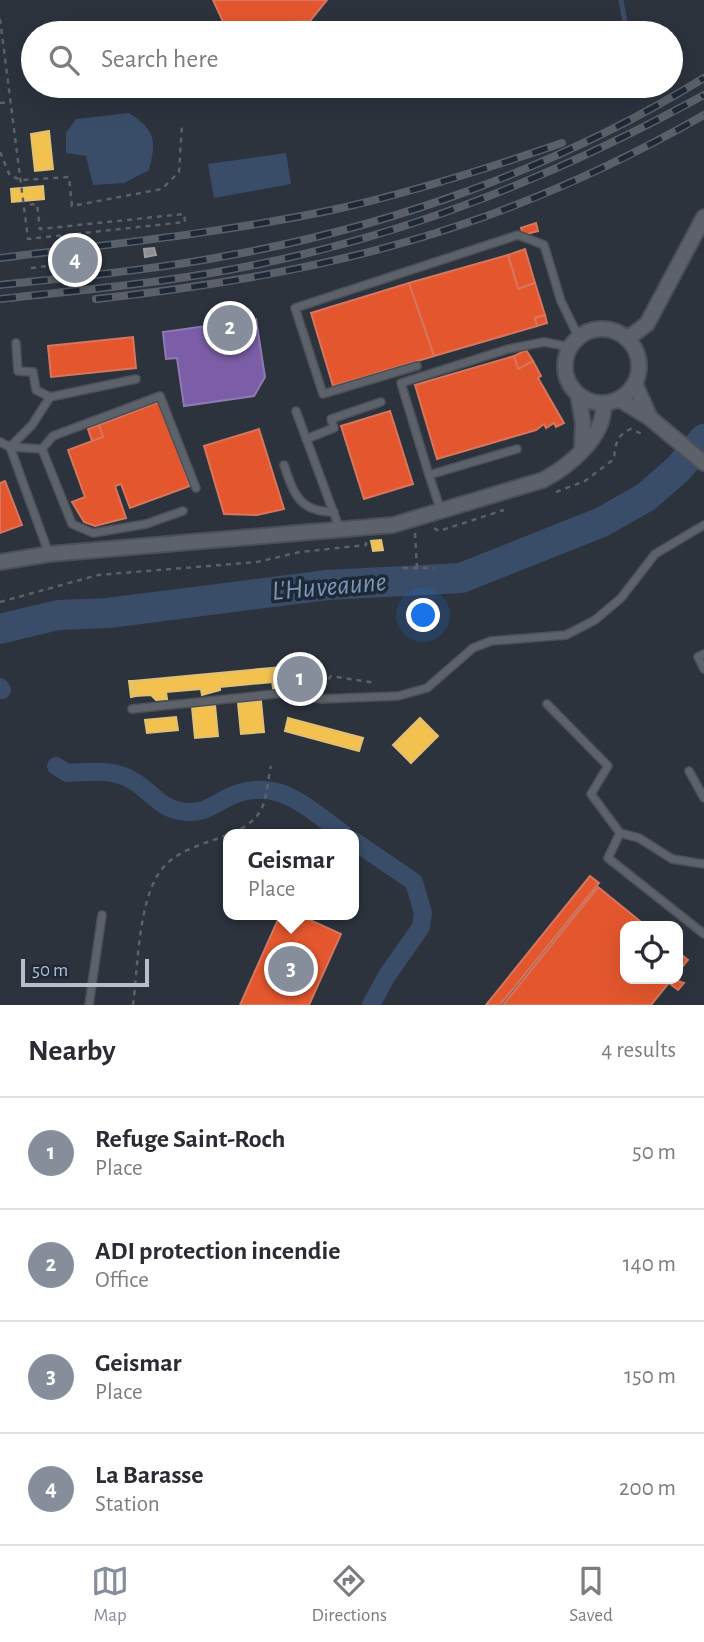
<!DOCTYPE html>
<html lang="en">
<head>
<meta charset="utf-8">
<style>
  body { margin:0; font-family:"Alegreya Sans",sans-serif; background:#f2f2f3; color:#2b2b33 }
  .controls { position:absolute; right:21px; bottom:21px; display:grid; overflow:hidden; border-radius:14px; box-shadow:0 7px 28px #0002 }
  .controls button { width:63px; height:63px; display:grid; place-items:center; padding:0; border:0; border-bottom:2px solid #e1e1e2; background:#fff; color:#2b2b33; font:35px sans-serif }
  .scale { position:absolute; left:21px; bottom:18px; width:128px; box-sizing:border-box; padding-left:7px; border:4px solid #b7bfcd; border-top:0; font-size:19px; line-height:24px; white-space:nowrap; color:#b7bfcd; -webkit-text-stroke:5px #1e2938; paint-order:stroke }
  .you { position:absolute; left:424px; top:616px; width:24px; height:24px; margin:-18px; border:5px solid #fff; border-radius:50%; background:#1a73e8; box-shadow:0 0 0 10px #1a73e833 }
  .badge { display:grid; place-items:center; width:46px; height:46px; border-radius:50%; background:#868e9b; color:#fff; font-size:23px; font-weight:700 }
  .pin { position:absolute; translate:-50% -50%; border:4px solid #fff; box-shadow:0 2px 7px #0006 }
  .popup { position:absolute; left:223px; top:829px; width:136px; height:91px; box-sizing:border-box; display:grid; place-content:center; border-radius:14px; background:#fff; filter:drop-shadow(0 2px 5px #0005); font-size:23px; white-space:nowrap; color:#7c7c81 }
  .popup b { font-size:26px; color:#2b2b33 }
  .popup::after { content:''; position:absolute; left:50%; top:100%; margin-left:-14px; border:14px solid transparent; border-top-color:#fff }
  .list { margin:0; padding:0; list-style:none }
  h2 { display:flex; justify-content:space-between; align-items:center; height:91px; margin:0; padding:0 28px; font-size:30px }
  h2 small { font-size:23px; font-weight:400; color:#7c7c81 }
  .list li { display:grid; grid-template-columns:46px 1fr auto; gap:21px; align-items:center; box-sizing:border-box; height:112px; padding:0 28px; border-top:2px solid #e1e1e2 }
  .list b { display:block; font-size:26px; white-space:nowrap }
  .list p { margin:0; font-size:23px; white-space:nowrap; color:#7c7c81 }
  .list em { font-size:23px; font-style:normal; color:#7c7c81 }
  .icon { flex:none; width:38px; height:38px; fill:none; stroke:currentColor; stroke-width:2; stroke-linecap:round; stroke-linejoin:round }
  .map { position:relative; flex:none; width:704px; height:1005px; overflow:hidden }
  .search { position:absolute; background:#fff; box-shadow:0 7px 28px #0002; left:21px; right:21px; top:21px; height:77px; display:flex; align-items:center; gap:18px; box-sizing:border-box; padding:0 24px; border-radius:38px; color:#7c7c81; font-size:26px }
  .sheet { height:539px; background:#fff }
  nav { display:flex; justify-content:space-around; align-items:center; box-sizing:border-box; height:98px; border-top:2px solid #e1e1e2; background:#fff; font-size:19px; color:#7c7c81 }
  nav a { display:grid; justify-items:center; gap:4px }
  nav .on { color:#868e9b }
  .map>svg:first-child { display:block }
  .water { fill:#394d69 }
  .homes { fill:#f2c14e; stroke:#e0c074; stroke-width:2 }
  .shops { fill:#e4572e; stroke:#d6765e; stroke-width:2 }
  .offices { fill:#7b5ea7; stroke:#8d7bb2; stroke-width:2 }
  .industry { fill:#8d8d92; stroke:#9a9ca4; stroke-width:2 }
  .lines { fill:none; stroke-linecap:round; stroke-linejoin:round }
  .stream { stroke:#394d69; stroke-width:5 }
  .canal { stroke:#394d69; stroke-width:18 }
  .river { stroke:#394d69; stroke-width:30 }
  .lane-casing { stroke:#4b4f57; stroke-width:10 }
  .street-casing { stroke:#4b4f57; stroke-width:18 }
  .path { stroke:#5a6167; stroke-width:2.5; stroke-dasharray:5 5; stroke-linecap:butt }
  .lane { stroke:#5d626a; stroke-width:7 }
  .street { stroke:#5d626a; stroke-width:14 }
  .rail-casing { stroke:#5b6068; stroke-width:8 }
  .rail { stroke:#1e2938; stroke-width:5; stroke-dasharray:16; stroke-linecap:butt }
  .labels { text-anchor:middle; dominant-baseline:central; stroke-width:7; stroke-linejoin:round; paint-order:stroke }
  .water-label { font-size:28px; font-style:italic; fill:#7d96b5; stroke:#1e2938 }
</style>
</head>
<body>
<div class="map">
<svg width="704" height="1005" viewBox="0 0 704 1005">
  <rect width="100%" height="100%" fill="#2c333d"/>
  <!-- water -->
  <g class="water">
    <path d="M129,113C155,130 157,140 149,170L124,183L93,185L86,156L66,153V133L76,119Z"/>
    <polygon points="286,153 291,184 214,198 208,164"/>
  </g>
  <!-- homes -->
  <g class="homes">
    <polygon points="49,131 53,169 35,171 31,134"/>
    <polygon points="43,186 44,199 12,202 11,189"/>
    <polygon points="381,540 383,550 373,551 371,541"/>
    <polygon points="304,665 322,672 317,686 309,689 301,686 281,688 279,667"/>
    <polygon points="279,667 281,688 273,689 271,668"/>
    <polygon points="271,668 273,682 220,687 220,690 202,695 201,689 166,692 167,699 156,700 151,695 136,696 134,681"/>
    <polygon points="129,681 134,681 136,696 131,697"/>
    <polygon points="261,701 264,732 241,734 238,703"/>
    <polygon points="215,705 218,736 195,738 192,707"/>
    <polygon points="176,717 178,730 147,733 145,720"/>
    <polygon points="288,718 363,738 359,751 285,731"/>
    <polygon points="420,718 438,736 411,763 393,745"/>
  </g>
  <!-- shops -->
  <g class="shops">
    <polygon points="213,0 327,0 310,21 225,26"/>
    <polygon points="536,223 538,231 523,235 521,228"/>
    <polygon points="525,249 535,283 518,289 508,255"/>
    <polygon points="508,255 518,289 535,283 545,315 535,318 537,326 434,356 409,283"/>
    <polygon points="409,283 434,356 333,386 311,313"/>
    <polygon points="545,315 547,323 537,326 535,318"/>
    <polygon points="133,337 136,368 51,377 48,346"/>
    <polygon points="526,350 533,361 518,369 514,356"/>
    <polygon points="514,356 518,369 533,361 541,376 538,378 564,423 556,427 554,423 546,428 544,424 536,430 437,459 415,385"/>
    <polygon points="159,402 190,486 130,508 121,484 115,486 126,518 95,526 84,522 72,502 85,497 68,450 103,437 99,425"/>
    <polygon points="390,411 413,484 364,499 341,426"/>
    <polygon points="99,425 103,437 92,441 88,429"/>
    <polygon points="259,429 284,509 257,515 224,514 204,446"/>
    <polygon points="5,481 22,525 0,533 0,483"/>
    <polygon points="590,876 599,883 500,1005 486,1005"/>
    <polygon points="598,887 646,926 625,926 625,979 672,979 651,1005 503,1005"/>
    <polygon points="280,915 299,915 341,934 309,1005 240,1005"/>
    <polygon points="678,952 688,960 678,972"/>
    <polygon points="672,979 684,983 678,990 669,983"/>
  </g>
  <!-- offices -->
  <polygon class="offices" points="256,319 265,377 254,396 184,406 177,358 166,359 163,332"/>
  <!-- industry -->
  <polygon class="industry" points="154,248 156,255 145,257 144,249"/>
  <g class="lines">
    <!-- stream -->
    <polyline class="stream" points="621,0 627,33"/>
    <!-- canal -->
    <g class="canal">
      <polyline points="0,687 2,690"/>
      <path d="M56,766L67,773C91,772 114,768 135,782C151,792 161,808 180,811C199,815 208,808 225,799C275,773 304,806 344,834"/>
      <polyline points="354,841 414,882 423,913 421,927 386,977 371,1005"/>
    </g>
    <!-- river -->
    <polyline class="river" points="0,629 58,615 108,613 327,585 461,578 602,522 646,497 678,469 704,439"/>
    <!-- lane casing -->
    <g class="lane-casing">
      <g id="lane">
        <polyline points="16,343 18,371 33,372 36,390 50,397"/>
        <polyline points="417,366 323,394 295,308 518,235 544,245 561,301 579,338"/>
        <polyline points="296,411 340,530"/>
        <polyline points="306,439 334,428 331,419 381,402"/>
        <polyline points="0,442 10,447 42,449 53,436 160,396 196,488"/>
        <polyline points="10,447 32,425 50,397 136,379"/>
        <polyline points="10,447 49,554"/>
        <polyline points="42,449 72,524 93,533 146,524 183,511"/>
        <path d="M284,465C294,494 299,512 334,512"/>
        <polyline points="429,475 401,383 508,349 544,342 570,347"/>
        <polyline points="441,511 429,475 517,449"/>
        <polyline points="704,654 698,657 704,669"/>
        <polyline points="547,704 608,766 591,794 620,833 608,858 704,934"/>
        <polyline points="132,709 284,693 321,699 398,696 427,688 473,648 491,641 566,635 595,620 621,598 655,554 704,525"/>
        <polyline points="689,771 704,798"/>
        <polyline points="620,833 639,838 672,859 704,864"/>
        <polyline points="89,1005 102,915"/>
      </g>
    </g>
    <!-- street casing -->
    <g class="street-casing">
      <g id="street">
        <circle cx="602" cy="366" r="37"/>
        <polyline points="627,339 647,324 704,217"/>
        <polyline points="635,384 650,418"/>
        <polyline points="578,394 583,423 582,448"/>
        <polyline points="619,399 650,418 704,463"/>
        <path d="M0,562L49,554L393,525L543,480C568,467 607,436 603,403"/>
      </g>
    </g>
    <!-- path -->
    <g class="path">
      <polyline points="0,19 28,239 185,222 184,214 40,229 37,204 25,205"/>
      <polyline points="0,103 11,102"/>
      <polyline points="0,152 10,176 22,180 69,177 72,206 162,189 179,172 182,124"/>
      <polyline points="31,268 66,264"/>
      <path d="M556,492L585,481L614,459C615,445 617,434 631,429L644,435"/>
      <polyline points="434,528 439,531 504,510"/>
      <polyline points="415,533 417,568"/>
      <polyline points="403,568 434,568"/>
      <polyline points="0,602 98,575 257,562 300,552 366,545 366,542"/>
      <polyline points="322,687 331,676 376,683"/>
      <path d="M133,1005C138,967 138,905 159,873C182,838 239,843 259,813C268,800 267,781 271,766"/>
    </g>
    <!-- lane -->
    <use href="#lane" class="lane"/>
    <!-- street -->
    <use href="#street" class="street"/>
    <!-- rail casing -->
    <g class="rail-casing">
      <g id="rail">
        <path d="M0,258C111,244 222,233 332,210C410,193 486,169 562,143"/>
        <path d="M0,285C75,277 151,270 226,256C393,226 559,167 704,78"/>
        <path d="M0,299C88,289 177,282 264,263C422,230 563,172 704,95"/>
        <path d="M96,299C322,275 505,229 704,115"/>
      </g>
    </g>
    <!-- rail -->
    <use href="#rail" class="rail"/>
  </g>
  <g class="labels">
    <!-- water labels -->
    <g class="water-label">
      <text transform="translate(329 587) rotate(-5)">L'Huveaune</text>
    </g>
  </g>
</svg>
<div class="controls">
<button><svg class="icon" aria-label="locate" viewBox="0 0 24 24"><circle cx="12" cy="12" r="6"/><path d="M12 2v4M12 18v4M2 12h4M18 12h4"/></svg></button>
</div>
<div class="scale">50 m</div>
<div class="you"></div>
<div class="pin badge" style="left:300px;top:679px">1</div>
<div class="pin badge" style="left:230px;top:328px">2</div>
<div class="pin badge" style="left:291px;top:969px">3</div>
<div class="popup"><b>Geismar</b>Place</div>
<div class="pin badge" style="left:75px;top:260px">4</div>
<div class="search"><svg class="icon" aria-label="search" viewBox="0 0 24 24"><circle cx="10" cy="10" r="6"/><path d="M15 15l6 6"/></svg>Search here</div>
</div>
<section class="sheet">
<h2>Nearby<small>4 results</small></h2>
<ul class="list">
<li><span class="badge">1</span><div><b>Refuge Saint-Roch</b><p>Place</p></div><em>50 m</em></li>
<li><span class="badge">2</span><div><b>ADI protection incendie</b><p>Office</p></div><em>140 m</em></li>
<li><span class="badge">3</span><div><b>Geismar</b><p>Place</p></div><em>150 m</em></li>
<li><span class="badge">4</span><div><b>La Barasse</b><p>Station</p></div><em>200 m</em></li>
</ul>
</section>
<nav>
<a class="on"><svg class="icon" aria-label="map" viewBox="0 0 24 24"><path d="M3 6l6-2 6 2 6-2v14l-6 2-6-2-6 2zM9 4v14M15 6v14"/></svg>Map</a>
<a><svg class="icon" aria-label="directions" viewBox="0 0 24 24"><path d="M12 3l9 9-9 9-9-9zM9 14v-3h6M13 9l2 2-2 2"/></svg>Directions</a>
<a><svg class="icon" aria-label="saved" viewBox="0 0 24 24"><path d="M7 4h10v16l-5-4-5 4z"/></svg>Saved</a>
</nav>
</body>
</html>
